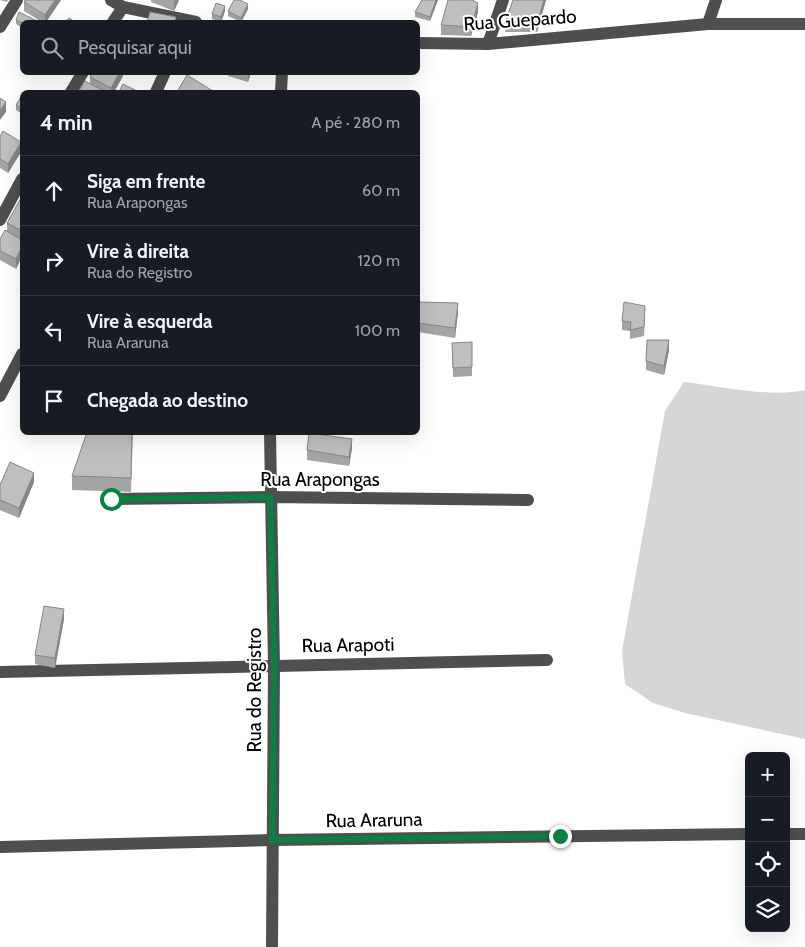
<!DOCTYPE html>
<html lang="pt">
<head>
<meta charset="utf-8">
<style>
  body { margin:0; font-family:Cabin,sans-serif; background:#20242c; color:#f1f3f6 }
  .controls { position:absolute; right:15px; bottom:15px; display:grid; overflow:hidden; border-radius:8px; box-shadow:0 5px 20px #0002 }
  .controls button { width:45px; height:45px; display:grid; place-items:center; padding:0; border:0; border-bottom:1px solid #363941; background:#171b24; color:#f1f3f6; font:25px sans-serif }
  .stop { position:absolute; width:15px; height:15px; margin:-11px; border:4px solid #0b8043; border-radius:50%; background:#fff }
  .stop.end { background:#0b8043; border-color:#fff; box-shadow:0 1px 5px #0008 }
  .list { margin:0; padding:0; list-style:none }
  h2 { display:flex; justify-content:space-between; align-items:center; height:65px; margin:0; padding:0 20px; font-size:21px }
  h2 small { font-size:16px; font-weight:400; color:#9ea1a6 }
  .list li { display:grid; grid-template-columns:32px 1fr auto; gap:15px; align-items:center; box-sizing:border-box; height:70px; padding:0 20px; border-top:1px solid #363941 }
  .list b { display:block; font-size:19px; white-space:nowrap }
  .list p { margin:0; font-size:16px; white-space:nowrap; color:#9ea1a6 }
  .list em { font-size:16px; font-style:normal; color:#9ea1a6 }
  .icon { flex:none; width:28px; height:28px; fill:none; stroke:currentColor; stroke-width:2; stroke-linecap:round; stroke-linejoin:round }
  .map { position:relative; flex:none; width:805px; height:947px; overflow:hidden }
  .search { position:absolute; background:#171b24; box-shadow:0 5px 20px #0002; left:20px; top:20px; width:400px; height:55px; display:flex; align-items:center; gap:12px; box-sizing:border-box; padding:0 18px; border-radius:8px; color:#9ea1a6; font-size:19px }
  .panel { position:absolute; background:#171b24; box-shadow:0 5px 20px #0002; left:20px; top:90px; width:400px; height:345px; border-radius:8px }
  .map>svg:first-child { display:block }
  .green { fill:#d6d6d6 }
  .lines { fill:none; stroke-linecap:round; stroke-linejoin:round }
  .minor { stroke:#4f4f4f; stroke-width:12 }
  .wall { fill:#a4a4a4 }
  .shaded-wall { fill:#868686 }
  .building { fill:#bfbfbf; stroke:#868686 }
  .route { stroke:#0b8043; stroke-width:6 }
  .labels { text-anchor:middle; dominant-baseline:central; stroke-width:4; stroke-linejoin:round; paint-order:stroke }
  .street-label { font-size:19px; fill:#000; stroke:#fff }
</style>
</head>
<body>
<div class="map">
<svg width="805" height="947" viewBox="0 0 805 947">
  <rect width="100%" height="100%" fill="#fff"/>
  <!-- green -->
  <path class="green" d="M684,382C720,386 770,398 805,390V739L685,713L653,703L625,684L622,651L665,411Z"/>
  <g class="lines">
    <!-- minor -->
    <g class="minor">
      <polyline points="111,0 123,7 196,22"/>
      <polyline points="113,22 123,7"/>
      <polyline points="708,24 716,0"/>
      <polyline points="0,27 17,0"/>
      <polyline points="418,43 488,44 708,24 805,24"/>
      <polyline points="488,44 503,0"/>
      <polyline points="71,92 83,72"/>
      <polyline points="156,92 165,72"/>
      <polyline points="281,92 282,72"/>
      <polyline points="0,220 22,179"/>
      <polyline points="0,396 22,354"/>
      <polyline points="270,432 274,666 272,947"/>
      <polyline points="111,499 270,497 528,500"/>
      <polyline points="0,672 547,660"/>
      <polyline points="786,834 805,834"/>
      <polyline points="0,847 272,840 749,834"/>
    </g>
  </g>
  <!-- wall -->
  <g class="wall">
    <polygon points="0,0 8,0 7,2"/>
    <polygon points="61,0 46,22 42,22 24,11 24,2"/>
    <polygon points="151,0 179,0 174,11 151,2"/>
    <polygon points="438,0 430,21 415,17 415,12"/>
    <polygon points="546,0 537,32 505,32 505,23"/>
    <polygon points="248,9 241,22 228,16 228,11"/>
    <polygon points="225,11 221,22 212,19 212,14"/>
    <polygon points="478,12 471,36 441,35 441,25"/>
    <polygon points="16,20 22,22 22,28 16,24"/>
    <polygon points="123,72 123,76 114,92 79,92 90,84 90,77"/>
    <polygon points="228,72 251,72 248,82 228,76"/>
    <polygon points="22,95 22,114 16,110 16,105"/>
    <polygon points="0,136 21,152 8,173 0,168"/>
    <polygon points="22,199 22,256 16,269 0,260 0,239 7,232 7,223"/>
    <polygon points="418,302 458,312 455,338 418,332"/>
    <polygon points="645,315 644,336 630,339 630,331 622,330 622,321"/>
    <polygon points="452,343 472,367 472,376 453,377"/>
    <polygon points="669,350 664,375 646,370 646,361"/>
    <polygon points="87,432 133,432 131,492 72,490 72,476"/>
    <polygon points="352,448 349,466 307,460 307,450"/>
    <polygon points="34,482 19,518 0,510 0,485"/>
    <polygon points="64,619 55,668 35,664 35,655"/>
  </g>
  <!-- shaded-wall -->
  <g class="shaded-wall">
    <polygon points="55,0 61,0 46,22 45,22 45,15"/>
    <polygon points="175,0 179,0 174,11 174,2"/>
    <polygon points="436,0 438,0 430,21 430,17"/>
    <polygon points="544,0 546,0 537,32 537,23"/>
    <polygon points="478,3 478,12 471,36 471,27"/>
    <polygon points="248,4 248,9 241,22 241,18"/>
    <polygon points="225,6 225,11 221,22 221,17"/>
    <polygon points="120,72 123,72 123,76 114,92 111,92 111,88"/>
    <polygon points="248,72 251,72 248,82"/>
    <polygon points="6,102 6,112 0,120 0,110"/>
    <polygon points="21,142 21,152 8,173 8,164"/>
    <polygon points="22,247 22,256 16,269 16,259"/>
    <polygon points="458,303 458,312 455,338 455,328"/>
    <polygon points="669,340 669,350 664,375 664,366"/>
    <polygon points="352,439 352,448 349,466 349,457"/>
    <polygon points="34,473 34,482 19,518 19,508"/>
    <polygon points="64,609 64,619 55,668 55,658"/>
  </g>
  <!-- building -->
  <g class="building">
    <polygon points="25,0 55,0 45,15 24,2"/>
    <polygon points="234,0 240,0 248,4 241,18 228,11"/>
    <polygon points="422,0 436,0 430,17 415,12"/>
    <polygon points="448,0 472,0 478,3 471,27 441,25"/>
    <polygon points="513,0 544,0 537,23 505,23"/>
    <polygon points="216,3 225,6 221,17 212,14"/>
    <polygon points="19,12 39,22 22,23 16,20"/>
    <polygon points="150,12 176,17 175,22 147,22"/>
    <polygon points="69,18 75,22 65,22"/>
    <polygon points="92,72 120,72 111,88 90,77"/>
    <polygon points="187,75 213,91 211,92 177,92"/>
    <polygon points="85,81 106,92 79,92"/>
    <polygon points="123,84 139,92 119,92"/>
    <polygon points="22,95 22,109 16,105"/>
    <polygon points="0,98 6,102 0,110"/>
    <polygon points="3,131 21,142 8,164 0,159 0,136"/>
    <polygon points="21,198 22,199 22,231 7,223"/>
    <polygon points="5,230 22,240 22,247 16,259 0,251 0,239"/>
    <polygon points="418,302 458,303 455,328 418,323"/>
    <polygon points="624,302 645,306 644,327 630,330 631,322 622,321"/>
    <polygon points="647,340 669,340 664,366 646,361"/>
    <polygon points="472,342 472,367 453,368 452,343"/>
    <polygon points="87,432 132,432 131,478 72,476"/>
    <polygon points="309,433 352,439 349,457 307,450"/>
    <polygon points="10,462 34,473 19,508 0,500 0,485"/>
    <polygon points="44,606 64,609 55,658 35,655"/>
  </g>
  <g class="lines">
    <!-- route -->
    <polyline class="route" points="111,499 270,497 274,666 272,840 560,836"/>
  </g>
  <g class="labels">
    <!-- street labels -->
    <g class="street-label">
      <text transform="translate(520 20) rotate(-4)">Rua Guepardo</text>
      <text x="320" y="479">Rua Arapongas</text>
      <text transform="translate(348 645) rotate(-1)">Rua Arapoti</text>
      <text transform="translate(254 690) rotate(-90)">Rua do Registro</text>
      <text transform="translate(374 820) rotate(-1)">Rua Araruna</text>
    </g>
  </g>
</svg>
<div class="controls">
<button>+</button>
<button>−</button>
<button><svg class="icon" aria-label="locate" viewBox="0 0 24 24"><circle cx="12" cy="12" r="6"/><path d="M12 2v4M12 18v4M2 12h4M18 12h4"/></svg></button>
<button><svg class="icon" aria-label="layers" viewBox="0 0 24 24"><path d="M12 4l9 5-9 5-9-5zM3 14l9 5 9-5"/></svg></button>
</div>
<div class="stop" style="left:111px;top:499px"></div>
<div class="stop end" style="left:560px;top:836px"></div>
<div class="search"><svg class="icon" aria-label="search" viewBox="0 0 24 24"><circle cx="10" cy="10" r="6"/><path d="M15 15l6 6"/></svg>Pesquisar aqui</div>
<section class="panel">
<h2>4 min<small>A pé · 280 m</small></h2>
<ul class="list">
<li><svg class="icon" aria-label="ahead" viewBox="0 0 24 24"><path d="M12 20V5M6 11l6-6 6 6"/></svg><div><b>Siga em frente</b><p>Rua Arapongas</p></div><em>60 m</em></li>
<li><svg class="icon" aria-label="right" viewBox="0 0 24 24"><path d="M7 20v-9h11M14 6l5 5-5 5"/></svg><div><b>Vire à direita</b><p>Rua do Registro</p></div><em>120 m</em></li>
<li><svg class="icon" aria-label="left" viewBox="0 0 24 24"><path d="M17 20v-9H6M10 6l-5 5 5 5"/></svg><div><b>Vire à esquerda</b><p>Rua Araruna</p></div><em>100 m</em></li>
<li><svg class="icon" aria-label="arrive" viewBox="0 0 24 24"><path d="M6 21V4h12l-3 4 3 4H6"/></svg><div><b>Chegada ao destino</b></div></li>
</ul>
</section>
</div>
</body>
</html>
